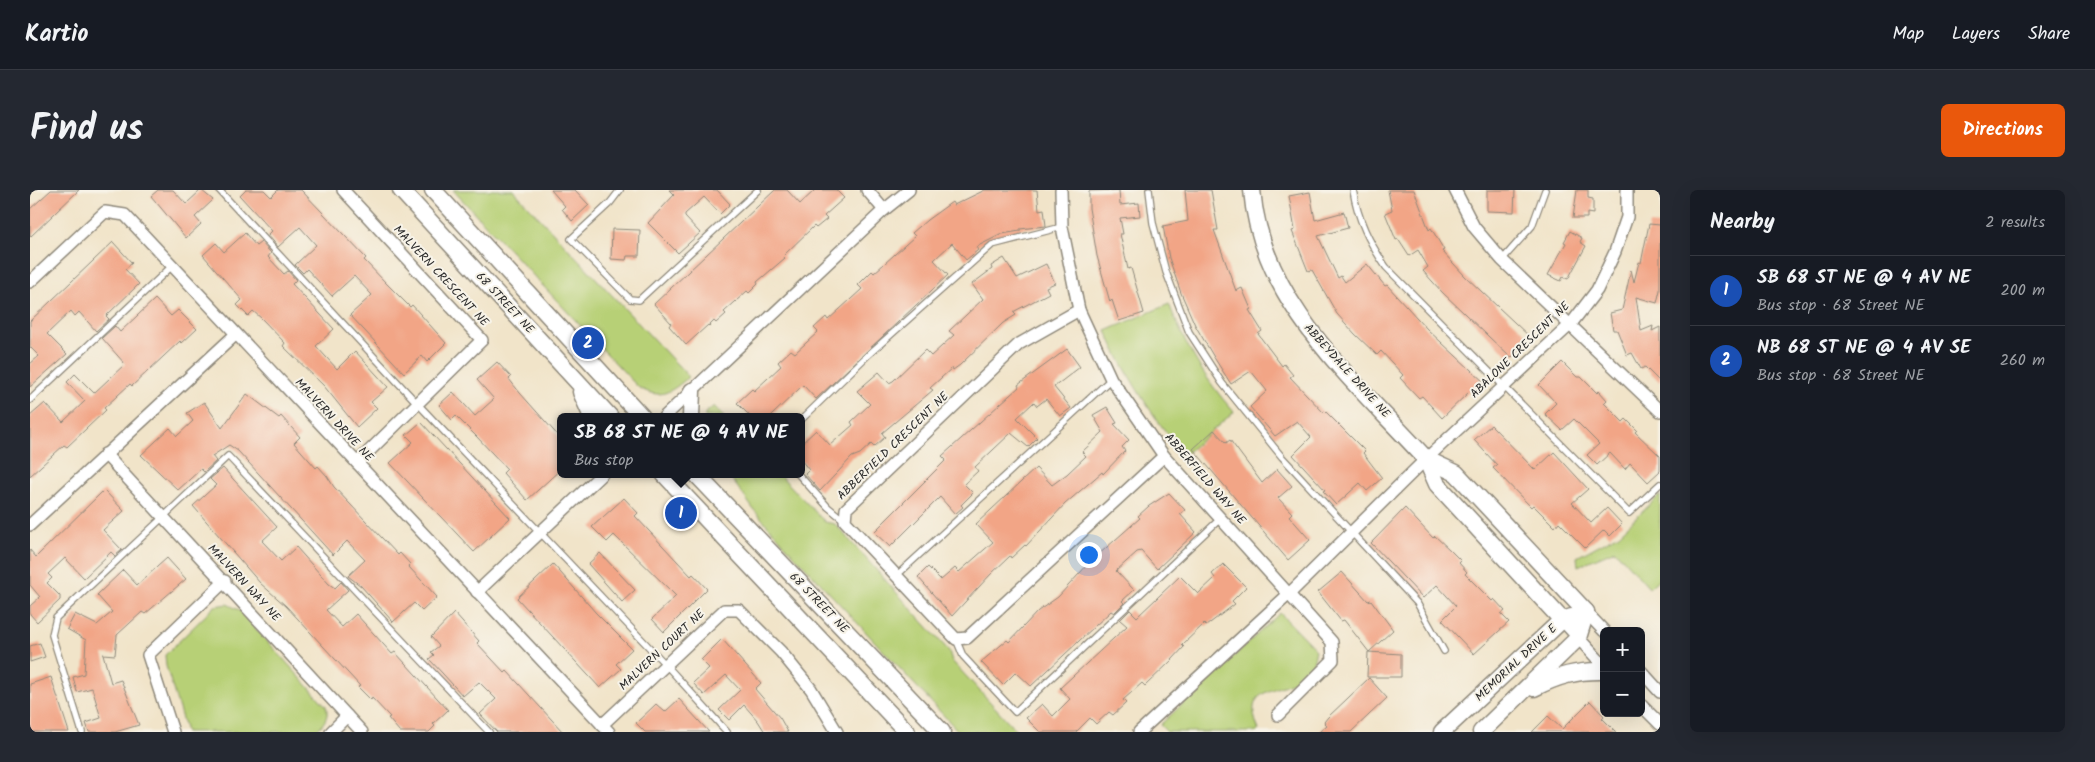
<!DOCTYPE html>
<html lang="en">
<head>
<meta charset="utf-8">
<style>
  body { margin:0; font-family:Kalam,sans-serif; background:#242831; color:#f1f3f6 }
  .controls { position:absolute; right:15px; bottom:15px; display:grid; overflow:hidden; border-radius:8px; box-shadow:0 5px 20px #0002 }
  .controls button { width:45px; height:45px; display:grid; place-items:center; padding:0; border:0; border-bottom:1px solid #363941; background:#171b24; color:#f1f3f6; font:25px sans-serif }
  .you { position:absolute; left:1058px; top:364px; width:18px; height:18px; margin:-12px; border:4px solid #fff; border-radius:50%; background:#1a73e8; box-shadow:0 0 0 8px #1a73e833 }
  .badge { display:grid; place-items:center; width:32px; height:32px; border-radius:50%; background:#ea580c; color:#fff; font-size:16px; font-weight:700 }
  .pin { position:absolute; translate:-50% -50%; border:2px solid #fff; box-shadow:0 1px 5px #0006 }
  .popup { position:absolute; left:527px; top:223px; width:248px; height:65px; box-sizing:border-box; display:grid; place-content:center; border-radius:8px; background:#171b24; filter:drop-shadow(0 1px 4px #0005); font-size:16px; white-space:nowrap; color:#9ea1a6 }
  .popup b { font-size:19px; color:#f1f3f6 }
  .popup::after { content:''; position:absolute; left:50%; top:100%; margin-left:-10px; border:10px solid transparent; border-top-color:#171b24 }
  .list { margin:0; padding:0; list-style:none }
  h2 { display:flex; justify-content:space-between; align-items:center; height:65px; margin:0; padding:0 20px; font-size:21px }
  h2 small { font-size:16px; font-weight:400; color:#9ea1a6 }
  .list li { display:grid; grid-template-columns:32px 1fr auto; gap:15px; align-items:center; box-sizing:border-box; height:70px; padding:0 20px; border-top:1px solid #363941 }
  .list b { display:block; font-size:19px; white-space:nowrap }
  .list p { margin:0; font-size:16px; white-space:nowrap; color:#9ea1a6 }
  .list em { font-size:16px; font-style:normal; color:#9ea1a6 }
  .map { position:relative; flex:none; width:1630px; height:542px; overflow:hidden; border-radius:8px }
  header { display:flex; align-items:center; gap:30px; box-sizing:border-box; height:70px; padding:0 25px; background:#171b24; border-bottom:1px solid #363941 }
  header strong { font-size:24px }
  nav { display:flex; gap:28px; margin-inline-start:auto; font-size:18px }
  .intro { display:flex; align-items:center; justify-content:space-between; box-sizing:border-box; height:120px; padding:0 30px }
  h1 { margin:0; font-size:35px }
  .button { padding:12px 22px; border-radius:8px; background:#ea580c; color:#fff; font-size:18px; font-weight:700 }
  main { display:flex; gap:30px; padding:0 30px }
  aside { flex:1; background:#171b24; border-radius:8px; box-shadow:0 5px 20px #0002 }
  .map>svg:first-child { display:block }
  .green { fill:#b7d076; stroke:#717e50 }
  .building { fill:#f2a586 }
  .lines { fill:none; stroke-linecap:round; stroke-linejoin:round }
  .lane-casing { stroke:#8e887a; stroke-width:8 }
  .street-casing { stroke:#8e887a; stroke-width:14 }
  .secondary-casing { stroke:#8e887a; stroke-width:19 }
  .lane { stroke:#fff; stroke-width:5.5 }
  .street { stroke:#fff; stroke-width:11 }
  .secondary { stroke:#fff; stroke-width:16 }
  .labels { text-anchor:middle; dominant-baseline:central; stroke-width:4; stroke-linejoin:round; paint-order:stroke }
  .street-label { font-size:12px; fill:#2b2b2b; stroke:#f7f3e8 }
</style>
</head>
<body>
<header>
<strong>Kartio</strong>
<nav><a>Map</a><a>Layers</a><a>Share</a></nav>
</header>
<div class="intro"><h1>Find us</h1><a class="button">Directions</a></div>
<main>
<div class="map">
<svg width="1630" height="542" viewBox="0 0 1630 542">
  <rect width="100%" height="100%" fill="#f7f3e8"/>
  <filter id="ink" filterUnits="userSpaceOnUse"><feTurbulence type="fractalNoise" baseFrequency=".02" numOctaves="2"/><feDisplacementMap in="SourceGraphic" scale="10" xChannelSelector="R" yChannelSelector="G"/><feConvolveMatrix kernelMatrix="1 2 1 2 8 2 1 2 1" color-interpolation-filters="sRGB"/></filter>
  <filter id="wash" filterUnits="userSpaceOnUse"><feTurbulence type="fractalNoise" baseFrequency=".0096" numOctaves="4" result="noise"/><feDisplacementMap in="SourceGraphic" scale="20" xChannelSelector="R" yChannelSelector="G"/><feGaussianBlur stdDeviation="1.12" result="paint"/><feColorMatrix in="noise" values="0 0 0 0 0 0 0 0 0 0 0 0 0 0 0 0 0 1.4 0 .05"/><feComposite in="paint" operator="in"/></filter>
  <g filter="url(#wash)">
    <rect width="100%" height="100%" fill="#f1e4c9"/>
    <!-- green -->
    <g class="green">
      <path d="M423,0H483L659,187C640,202 631,211 608,197Z"/>
      <path d="M1139,114C1155,155 1175,190 1204,222L1154,265C1122,226 1097,187 1076,141Z"/>
      <polygon points="684,216 694,227 675,227 675,223"/>
      <polygon points="698,284 749,284 795,332 805,334 919,461 922,471 988,542 929,542 763,364 724,320"/>
      <polygon points="1630,305 1630,388 1619,398 1585,360 1548,376 1547,367 1589,344"/>
      <path d="M197,414L209,420L296,516C300,528 293,534 285,542H156L136,476L135,465L185,416Z"/>
      <path d="M1250,423L1286,460C1284,468 1284,476 1278,482C1256,505 1208,492 1229,540L1226,542H1137L1130,535Z"/>
    </g>
    <g id="blocks">
      <!-- building -->
      <g class="building">
        <polygon points="21,0 49,0 0,47 0,19"/>
        <polygon points="128,0 143,0 156,14 171,0 183,10 165,27 171,34 156,48 121,6"/>
        <polygon points="216,0 234,0 241,7 248,0 271,0 336,68 334,70 356,93 380,117 382,115 416,153 397,172 392,166 374,183 320,125 342,105 324,86 302,106 277,79 273,83 265,75 286,55 270,37 248,57 238,45 242,41 210,6"/>
        <polygon points="521,0 545,0 559,15 542,31 532,19 535,16"/>
        <polygon points="639,0 687,0 700,14 690,24 674,7 655,24 655,27 670,43 648,63 618,33 644,5"/>
        <polygon points="745,0 757,0 770,14 785,0 806,0 814,8 794,26 797,29 786,38 784,36 753,66 755,68 727,92 728,94 719,103 717,101 694,122 696,124 686,133 684,131 679,136 678,135 656,155 639,136 641,133 624,114"/>
        <polygon points="955,0 1007,0 1009,20 1014,19 1016,36 990,39 990,41 972,44 946,57 948,60 936,70 922,53 904,70 918,85 786,209 773,195 740,227 721,227 707,213 722,199 724,201 751,176 748,172 761,160 765,163 788,142 784,138 796,127 798,130 832,99 828,95 842,81 844,83 885,46 882,43 897,30 922,12 924,15"/>
        <polygon points="1089,0 1090,15 1109,13 1110,26 1090,28 1093,44 1090,44 1098,79 1101,78 1114,123 1089,131 1082,110 1080,112 1067,66 1059,18 1059,1"/>
        <polygon points="1155,0 1181,0 1188,40 1184,40 1206,101 1212,98 1221,119 1219,120 1232,141 1228,144 1252,176 1254,174 1263,185 1260,187 1293,222 1295,221 1335,261 1333,263 1352,288 1337,301 1330,293 1306,315 1293,301 1295,300 1263,265 1281,247 1267,231 1245,246 1220,217 1237,201 1221,181 1201,194 1185,169 1165,135 1151,103 1139,68 1133,36 1158,31"/>
        <polygon points="1358,0 1384,0 1399,40 1401,38 1414,60 1412,61 1435,86 1501,148 1481,168 1412,102 1393,81 1398,77 1388,60 1379,66 1368,49 1366,50 1355,23 1362,20"/>
        <polygon points="1457,0 1485,0 1484,22 1457,21"/>
        <polygon points="1547,0 1558,0 1558,8 1563,9 1563,24 1557,23 1557,28 1543,28"/>
        <polygon points="1280,2 1285,30 1314,22 1318,38 1288,46 1308,88 1311,86 1315,92 1337,74 1355,96 1357,95 1397,139 1455,193 1443,204 1440,201 1412,228 1392,206 1389,208 1370,188 1373,185 1351,161 1347,165 1325,144 1307,124 1282,80 1278,81 1262,41 1265,40 1259,6"/>
        <polygon points="1619,34 1630,35 1630,100 1627,113 1606,107 1611,141 1623,136 1622,141 1630,137 1630,192 1615,177 1611,179 1602,163 1597,165 1587,140 1583,140 1580,123 1592,120 1601,80 1604,92 1609,72 1611,73"/>
        <polygon points="582,39 610,40 609,66 597,66 596,70 581,69"/>
        <polygon points="1540,41 1552,48 1550,52 1556,56 1538,89 1533,87 1531,91 1518,85 1536,53 1534,52"/>
        <polygon points="215,43 226,56 231,52 241,63 238,67 254,84 258,81 266,90 262,94 304,139 286,156 307,179 325,161 358,197 341,212 347,218 327,237 294,196 253,156 255,153 231,128 223,121 218,126 207,115 212,110 173,65 186,53 194,62"/>
        <polygon points="83,52 102,73 95,79 109,94 76,126 79,129 66,141 49,122 45,126 41,121 17,144 37,164 0,197 0,174 9,166 0,157 0,131"/>
        <polygon points="974,68 987,88 1016,74 1025,93 1016,97 1019,103 983,122 986,125 973,133 930,175 923,180 922,178 900,198 903,200 852,243 855,247 844,257 841,254 830,264 822,267 790,301 775,284 779,280 771,270 771,254 786,240 800,255 823,235 821,232 840,214 827,201 849,182 859,193 863,191 895,160 901,166 924,145 919,141 953,109 942,94 962,79 961,76"/>
        <polygon points="125,109 141,126 148,120 167,139 152,153 150,151 102,196 100,194 74,218 76,220 37,257 34,255 0,286 0,226 15,213 33,232 55,211 37,192 45,184 64,203 95,174 72,148 85,136 90,142"/>
        <polygon points="1037,159 1050,177 1024,197 1041,218 1030,226 1016,209 1007,216 1004,212 987,228 1007,248 998,257 981,243 945,277 948,281 934,294 943,303 931,315 933,317 925,324 910,307 860,357 844,342 916,270 912,266 989,197 988,195"/>
        <polygon points="467,172 481,187 479,189 490,203 531,249 531,279 497,310 473,283 477,279 447,247 426,226 422,230 409,215 423,202 445,226 464,209 447,190"/>
        <polygon points="1532,172 1547,187 1551,187 1567,203 1569,201 1577,210 1574,213 1593,232 1596,229 1607,240 1605,242 1630,266 1630,281 1618,292 1600,273 1595,279 1580,263 1567,275 1557,265 1569,254 1544,229 1532,240 1515,224 1526,213 1509,195"/>
        <polygon points="217,204 249,228 251,226 270,247 264,253 286,278 288,276 297,286 304,297 368,365 370,363 380,374 378,376 407,407 392,421 384,413 363,432 331,396 318,386 335,370 317,351 303,365 208,261 199,255 182,266 186,271 174,282 171,279 148,300 111,265 140,238 147,246 163,231 157,223 174,212 192,238"/>
        <polygon points="1077,217 1087,233 1084,234 1099,250 1092,257 1095,261 1073,284 1072,282 1035,314 996,356 995,355 981,368 980,366 961,384 922,426 888,387 898,377 911,390 925,378 929,382 963,352 946,334 1006,278 1022,295 1037,284 1056,266 1052,262 1073,242 1063,225"/>
        <polygon points="391,232 480,328 444,362 360,273 383,252 376,245"/>
        <polygon points="1461,235 1505,280 1524,262 1558,299 1542,313 1561,333 1577,318 1592,334 1580,346 1574,340 1555,358 1529,332 1525,337 1503,315 1501,317 1463,278 1467,275 1444,250"/>
        <polygon points="1184,240 1196,253 1200,250 1232,293 1247,279 1262,296 1248,308 1262,323 1259,326 1280,350 1258,370 1163,259"/>
        <polygon points="193,278 247,337 232,351 251,371 266,357 299,394 305,398 311,392 318,400 296,420 312,437 326,424 362,464 365,462 418,520 403,534 405,536 399,542 370,542 358,528 360,527 342,508 341,510 328,497 330,496 256,416 230,393 163,316 186,295 180,289"/>
        <polygon points="74,300 94,321 73,340 92,360 85,366 81,362 54,388 35,368 18,384 22,388 17,393 30,406 30,410 7,432 0,424 0,416 10,407 0,395 0,360 6,367"/>
        <polygon points="1139,303 1155,320 1150,324 1166,342 1127,379 1111,361 1107,362 1086,381 1104,400 1092,411 1094,413 1084,423 1081,421 1001,496 986,482 973,495 951,472 977,450 979,452 1008,421 1028,407 1059,373 1110,328 1108,326 1119,316"/>
        <polygon points="594,308 608,323 605,326 661,386 663,384 677,399 634,442 622,429 646,406 584,345 577,352 562,337"/>
        <polygon points="1375,318 1403,348 1405,346 1420,360 1431,371 1429,373 1437,382 1435,384 1462,411 1464,409 1475,421 1471,424 1479,432 1444,464 1412,430 1426,416 1407,395 1393,408 1341,353"/>
        <polygon points="570,363 605,400 592,412 558,374"/>
        <polygon points="137,368 156,389 115,424 112,422 87,445 85,465 73,464 81,493 91,490 109,535 85,542 59,542 56,533 71,528 62,498 47,502 43,487 54,484 56,450 37,439 45,424 67,435 82,422 67,405 93,380 107,395"/>
        <polygon points="523,374 566,423 602,459 586,474 591,479 570,498 487,408"/>
        <polygon points="1193,374 1216,397 1202,411 1205,414 1176,436 1174,434 1152,455 1154,457 1142,470 1115,496 1112,493 1093,510 1096,513 1083,525 1079,522 1066,534 1060,528 1046,542 1010,542 996,528 1012,514 1023,526 1040,509 1030,498 1097,436 1090,430 1100,420 1107,427 1150,386 1168,404 1185,388 1182,384"/>
        <polygon points="1312,382 1338,411 1341,410 1363,440 1339,462 1314,430 1311,431 1288,402"/>
        <polygon points="424,423 449,451 447,453 475,483 477,481 533,542 467,542 450,524 466,509 449,492 433,506 413,484 399,469 404,465 401,462 409,456 401,447"/>
        <polygon points="692,449 731,493 725,499 750,528 758,542 735,542 728,531 714,515 699,530 689,520 710,500 696,485 674,505 663,493 679,478 671,470"/>
        <polygon points="10,453 15,467 0,472 0,456"/>
        <polygon points="1338,462 1371,464 1371,487 1337,487"/>
        <polygon points="21,487 39,542 0,542 0,494"/>
        <polygon points="1339,488 1357,508 1321,542 1289,542 1297,535 1294,532 1298,527"/>
        <polygon points="649,509 679,542 615,542 606,533 626,514 635,522"/>
        <polygon points="1560,511 1574,526 1572,528 1586,542 1502,542 1518,526 1532,539"/>
      </g>
    </g>
  </g>
  <g filter="url(#ink)">
    <use href="#blocks" fill-opacity="0" stroke="#8e887a" stroke-width="1"/>
    <g class="lines">
      <!-- lane casing -->
      <g class="lane-casing">
        <g id="lane">
          <polyline points="189,0 387,213 636,475 697,542"/>
          <polyline points="590,0 580,13 541,49 600,109 609,110 728,0"/>
          <polyline points="1119,0 1123,33 1136,82 1159,142 1192,193 1252,267 1387,413 1414,461"/>
          <path d="M1323,0C1328,30 1339,52 1356,77L1599,323L1630,294"/>
          <polyline points="1472,70 1502,36 1515,0"/>
          <polyline points="0,210 142,76"/>
          <polyline points="771,230 838,165 962,55 1032,37"/>
          <polyline points="768,284 798,317 815,331"/>
          <polyline points="866,386 1081,189"/>
          <polyline points="926,449 933,466 985,522 1190,329"/>
          <polyline points="52,542 22,445 26,428 198,266 459,542"/>
        </g>
      </g>
      <!-- street casing -->
      <g class="street-casing">
        <g id="street">
          <polyline points="313,0 452,150 327,273"/>
          <polyline points="837,0 854,20"/>
          <polyline points="1031,0 1032,37 1049,120 1081,189 1134,266 1302,452 1303,470 1248,525"/>
          <polyline points="1425,0 1444,37 1472,70 1630,221"/>
          <polyline points="0,92 75,22 95,25 579,542"/>
          <polyline points="1049,120 989,154 816,319 815,331 926,449 937,448 1134,266"/>
          <polyline points="634,227 854,20 879,0"/>
          <polyline points="75,264 332,542"/>
          <polyline points="0,335 205,145"/>
          <polyline points="447,402 572,284"/>
          <polyline points="1556,422 1574,441"/>
          <polyline points="1532,430 1574,476"/>
          <polyline points="1611,481 1630,502"/>
          <polyline points="1611,515 1630,534"/>
          <polyline points="572,535 694,420 709,420 751,462 781,499 807,542"/>
          <polyline points="143,542 118,465 195,391"/>
          <polyline points="301,542 317,526"/>
          <polyline points="1109,542 1259,404 1396,269 1541,134 1567,100 1585,62 1597,27 1597,0"/>
        </g>
      </g>
      <!-- secondary casing -->
      <g class="secondary-casing">
        <g id="secondary">
          <polyline points="371,0 580,227"/>
          <polyline points="403,0 612,227"/>
          <path d="M1222,0C1231,113 1325,191 1396,269L1407,294L1532,430"/>
          <polyline points="551,202 562,227"/>
          <polyline points="661,227 662,201"/>
          <polyline points="1396,269 1426,283 1556,422"/>
          <polyline points="634,284 877,542"/>
          <polyline points="666,284 912,542"/>
          <path d="M1504,498C1527,486 1548,480 1574,481"/>
          <polyline points="1412,542 1532,430 1542,427"/>
          <polyline points="1451,542 1548,448 1556,422"/>
        </g>
      </g>
      <!-- lane -->
      <use href="#lane" class="lane"/>
      <!-- street -->
      <use href="#street" class="street"/>
      <!-- secondary -->
      <use href="#secondary" class="secondary"/>
    </g>
  </g>
  <g class="labels">
    <!-- street labels -->
    <g class="street-label">
      <text transform="translate(411 86) rotate(47)">MALVERN CRESCENT NE</text>
      <text transform="translate(475 113) rotate(47)">68 STREET NE</text>
      <text transform="translate(1490 160) rotate(-44)">ABALONE CRESCENT NE</text>
      <text transform="translate(1317 181) rotate(48)">ABBEYDALE DRIVE NE</text>
      <text transform="translate(304 230) rotate(47)">MALVERN DRIVE NE</text>
      <text transform="translate(863 256) rotate(-44)">ABBERFIELD CRESCENT NE</text>
      <text transform="translate(1175 289) rotate(49)">ABBERFIELD WAY NE</text>
      <text transform="translate(214 393) rotate(47)">MALVERN WAY NE</text>
      <text transform="translate(789 413) rotate(46)">68 STREET NE</text>
      <text transform="translate(632 460) rotate(-43)">MALVERN COURT NE</text>
      <text transform="translate(1486 473) rotate(-43)">MEMORIAL DRIVE E</text>
    </g>
  </g>
</svg>
<div class="controls">
<button>+</button>
<button>−</button>
</div>
<div class="you"></div>
<div class="pin badge" style="left:651px;top:323px;background:#1a4fb4">1</div>
<div class="popup"><b>SB 68 ST NE @ 4 AV NE</b>Bus stop</div>
<div class="pin badge" style="left:558px;top:153px;background:#1a4fb4">2</div>
</div>
<aside>
<h2>Nearby<small>2 results</small></h2>
<ul class="list">
<li><span class="badge" style="background:#1a4fb4">1</span><div><b>SB 68 ST NE @ 4 AV NE</b><p>Bus stop · 68 Street NE</p></div><em>200 m</em></li>
<li><span class="badge" style="background:#1a4fb4">2</span><div><b>NB 68 ST NE @ 4 AV SE</b><p>Bus stop · 68 Street NE</p></div><em>260 m</em></li>
</ul>
</aside>
</main>
</body>
</html>
